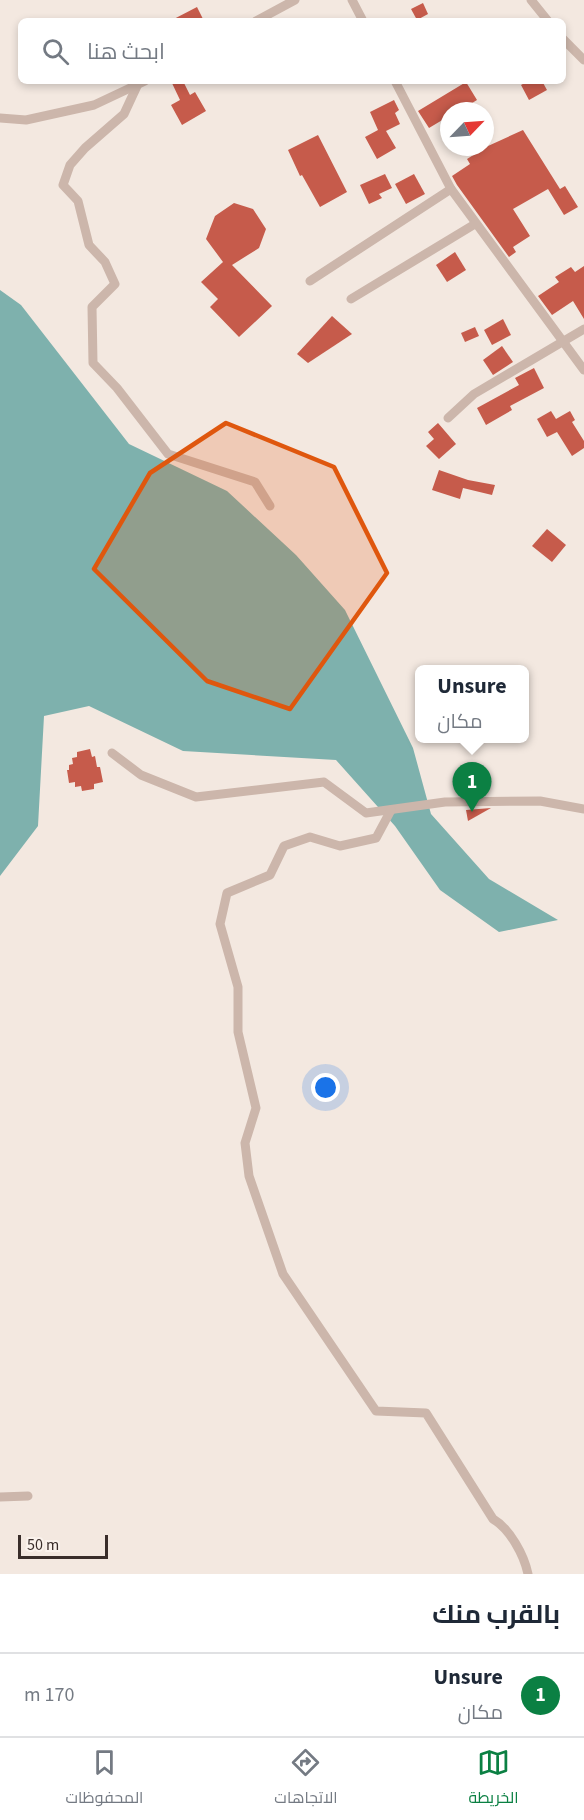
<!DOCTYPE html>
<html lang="ar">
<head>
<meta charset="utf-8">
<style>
  body { margin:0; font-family:"Source Sans 3",Cairo,sans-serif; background:#f6f6f7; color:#1f2937; direction:rtl }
  .compass { position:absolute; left:440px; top:102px; width:54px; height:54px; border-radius:50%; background:#fff; box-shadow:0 3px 9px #0003; rotate:65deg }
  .scale { position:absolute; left:18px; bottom:15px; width:90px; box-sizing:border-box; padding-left:6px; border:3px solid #392d2a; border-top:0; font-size:16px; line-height:21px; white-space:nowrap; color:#392d2a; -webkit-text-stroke:4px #faf2ec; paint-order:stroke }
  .you { position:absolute; left:326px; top:1088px; width:21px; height:21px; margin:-15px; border:4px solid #fff; border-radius:50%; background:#1a73e8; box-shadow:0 0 0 9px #1a73e833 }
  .badge { display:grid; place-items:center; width:39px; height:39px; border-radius:50%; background:#0b8043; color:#fff; font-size:20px; font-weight:700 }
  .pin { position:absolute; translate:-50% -50px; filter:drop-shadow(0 2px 3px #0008) }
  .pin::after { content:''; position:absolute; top:32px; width:21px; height:18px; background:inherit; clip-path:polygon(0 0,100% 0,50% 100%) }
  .popup { position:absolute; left:415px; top:665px; width:114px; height:78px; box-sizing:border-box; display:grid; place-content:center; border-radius:9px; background:#fff; filter:drop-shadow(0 2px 4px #0005); font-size:20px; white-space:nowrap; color:#747a83 }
  .popup b { font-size:22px; color:#1f2937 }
  .popup::after { content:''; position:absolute; left:50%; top:100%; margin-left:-12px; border:12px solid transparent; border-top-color:#fff }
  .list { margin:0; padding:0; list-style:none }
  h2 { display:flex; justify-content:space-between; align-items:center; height:78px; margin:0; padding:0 24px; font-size:26px }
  h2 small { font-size:20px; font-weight:400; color:#747a83 }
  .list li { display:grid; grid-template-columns:39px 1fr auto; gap:18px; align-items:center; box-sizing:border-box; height:84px; padding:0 24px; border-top:2px solid #e0e1e3 }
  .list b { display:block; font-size:22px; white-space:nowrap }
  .list p { margin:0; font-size:20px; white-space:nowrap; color:#747a83 }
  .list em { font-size:20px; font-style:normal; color:#747a83 }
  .icon { flex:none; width:33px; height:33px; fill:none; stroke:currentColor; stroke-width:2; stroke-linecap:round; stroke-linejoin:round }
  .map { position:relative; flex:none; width:584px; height:1574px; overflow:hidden; direction:ltr }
  .search { position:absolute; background:#fff; box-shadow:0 3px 9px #0003; left:18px; right:18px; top:18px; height:66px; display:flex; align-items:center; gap:15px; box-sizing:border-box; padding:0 21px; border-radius:9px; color:#747a83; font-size:22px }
  .sheet { height:162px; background:#fff }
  nav { display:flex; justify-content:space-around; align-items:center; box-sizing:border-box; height:84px; border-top:2px solid #e0e1e3; background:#fff; font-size:16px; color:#747a83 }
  nav a { display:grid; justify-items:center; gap:3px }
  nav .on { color:#0b8043 }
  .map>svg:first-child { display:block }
  .water { fill:#7eb1ad }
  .building { fill:#c65b4b }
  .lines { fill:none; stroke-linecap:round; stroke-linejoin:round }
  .street { stroke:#ccb6ab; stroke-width:9 }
  .marked { fill:#df570e; fill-opacity:0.2; stroke:#df570e; stroke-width:4.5; stroke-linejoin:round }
</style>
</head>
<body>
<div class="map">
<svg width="584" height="1574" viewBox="0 0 584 1574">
  <rect width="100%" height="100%" fill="#f3e8e0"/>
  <!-- water -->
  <polygon class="water" points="0,290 21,305 129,444 227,491 296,555 345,610 413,748 431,814 489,879 558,920 499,932 440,890 395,826 336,760 183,751 89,706 44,716 38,826 0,876"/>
  <!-- building -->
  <g class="building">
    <polygon points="423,3 428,14 417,20 411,9"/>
    <polygon points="197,7 204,21 170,21"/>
    <polygon points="171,81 183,81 190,95 195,92 206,111 182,125 171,105 180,100"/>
    <polygon points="528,81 542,81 547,90 529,100 521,85"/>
    <polygon points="466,82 477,100 459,111 449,111 449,116 429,128 418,111"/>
    <polygon points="394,100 399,110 395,113 400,124 386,131 396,148 377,159 365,137 378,130 370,112"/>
    <polygon points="523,130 560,189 565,186 578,207 564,215 548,189 513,209 530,236 513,247 516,252 509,257 457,185 452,176 470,164 467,159 488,146"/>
    <polygon points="318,135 347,192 320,207 302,175 300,176 288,150"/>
    <polygon points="385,174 392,188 379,194 382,198 369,204 360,185"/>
    <polygon points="414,174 425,194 406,204 395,184"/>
    <polygon points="234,203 253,209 266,229 259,248 232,265 272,306 239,337 210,307 218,299 201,282 223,262 206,239 215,216"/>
    <polygon points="455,252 466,270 447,282 436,265"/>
    <polygon points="584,266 584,319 573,301 552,315 538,296 559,282 555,277 571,267 575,272"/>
    <polygon points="332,316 352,334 308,363 297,354"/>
    <polygon points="503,319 511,335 492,345 484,330"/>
    <polygon points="475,327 479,336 465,342 461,333"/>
    <polygon points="502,346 513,362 493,375 483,360"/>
    <polygon points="534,368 544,388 510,406 512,410 486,425 477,408 519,385 515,378"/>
    <polygon points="551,411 556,419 570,411 575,420 572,422 584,441 584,448 572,456 557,432 547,437 537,419"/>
    <polygon points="438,423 456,444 439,459 426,446 434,439 428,432"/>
    <polygon points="439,470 468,480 495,485 492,495 463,488 460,499 432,490"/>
    <polygon points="547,529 566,545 552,562 532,546"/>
    <polygon points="90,749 92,757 95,756 97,767 100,767 103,782 94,784 94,789 82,791 81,786 75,787 75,782 69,783 67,770 69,770 69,765 73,764 72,758 77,757 77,752"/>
    <polygon points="491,808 468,821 466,810"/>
  </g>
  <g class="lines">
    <!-- street -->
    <g class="street">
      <polyline points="352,0 363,21"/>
      <polyline points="531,0 548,21"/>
      <polyline points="256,21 295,0"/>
      <polyline points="563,39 584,60"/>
      <polyline points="395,81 451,189 584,370"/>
      <polyline points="137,86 124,114 85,148 70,165 63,185 78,201 89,245 105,262 115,284 92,307 93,363 117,388 168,454 255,482 270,506"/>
      <polyline points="0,118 26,120 94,105 145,81"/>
      <polyline points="310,281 451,189"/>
      <polyline points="351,299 475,224"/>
      <polyline points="448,418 474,394 584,329"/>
      <polyline points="112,753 141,775 196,797 324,782 366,813 445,802 540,801 584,809"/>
      <path d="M391,810L376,838L340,846L310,837L284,846L270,875L227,893L220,924L238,987V1032L256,1108L245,1143L249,1176L283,1274L376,1411L426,1413L493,1519C510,1529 524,1555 528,1574"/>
      <polyline points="0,1497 28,1496"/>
    </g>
  </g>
  <!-- marked area -->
  <path class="marked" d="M226,423L334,467L387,573L290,709L207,681L94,569L150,473Z"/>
</svg>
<svg class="compass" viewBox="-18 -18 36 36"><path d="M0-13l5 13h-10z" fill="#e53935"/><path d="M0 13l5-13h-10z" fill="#747a83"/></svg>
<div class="scale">50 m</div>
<div class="you"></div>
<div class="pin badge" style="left:472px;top:812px">1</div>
<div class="popup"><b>Unsure</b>مكان</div>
<div class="search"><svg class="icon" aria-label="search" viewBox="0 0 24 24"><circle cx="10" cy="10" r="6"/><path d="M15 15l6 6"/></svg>ابحث هنا</div>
</div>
<section class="sheet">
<h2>بالقرب منك<small></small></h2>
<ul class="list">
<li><span class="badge">1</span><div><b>Unsure</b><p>مكان</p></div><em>170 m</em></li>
</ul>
</section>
<nav>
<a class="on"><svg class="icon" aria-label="map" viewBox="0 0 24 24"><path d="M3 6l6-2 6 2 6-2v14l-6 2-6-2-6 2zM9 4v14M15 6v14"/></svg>الخريطة</a>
<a><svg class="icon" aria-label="directions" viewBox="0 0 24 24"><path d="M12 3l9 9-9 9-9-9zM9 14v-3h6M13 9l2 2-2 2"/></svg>الاتجاهات</a>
<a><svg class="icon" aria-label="saved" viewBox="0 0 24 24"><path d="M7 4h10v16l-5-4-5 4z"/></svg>المحفوظات</a>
</nav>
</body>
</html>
